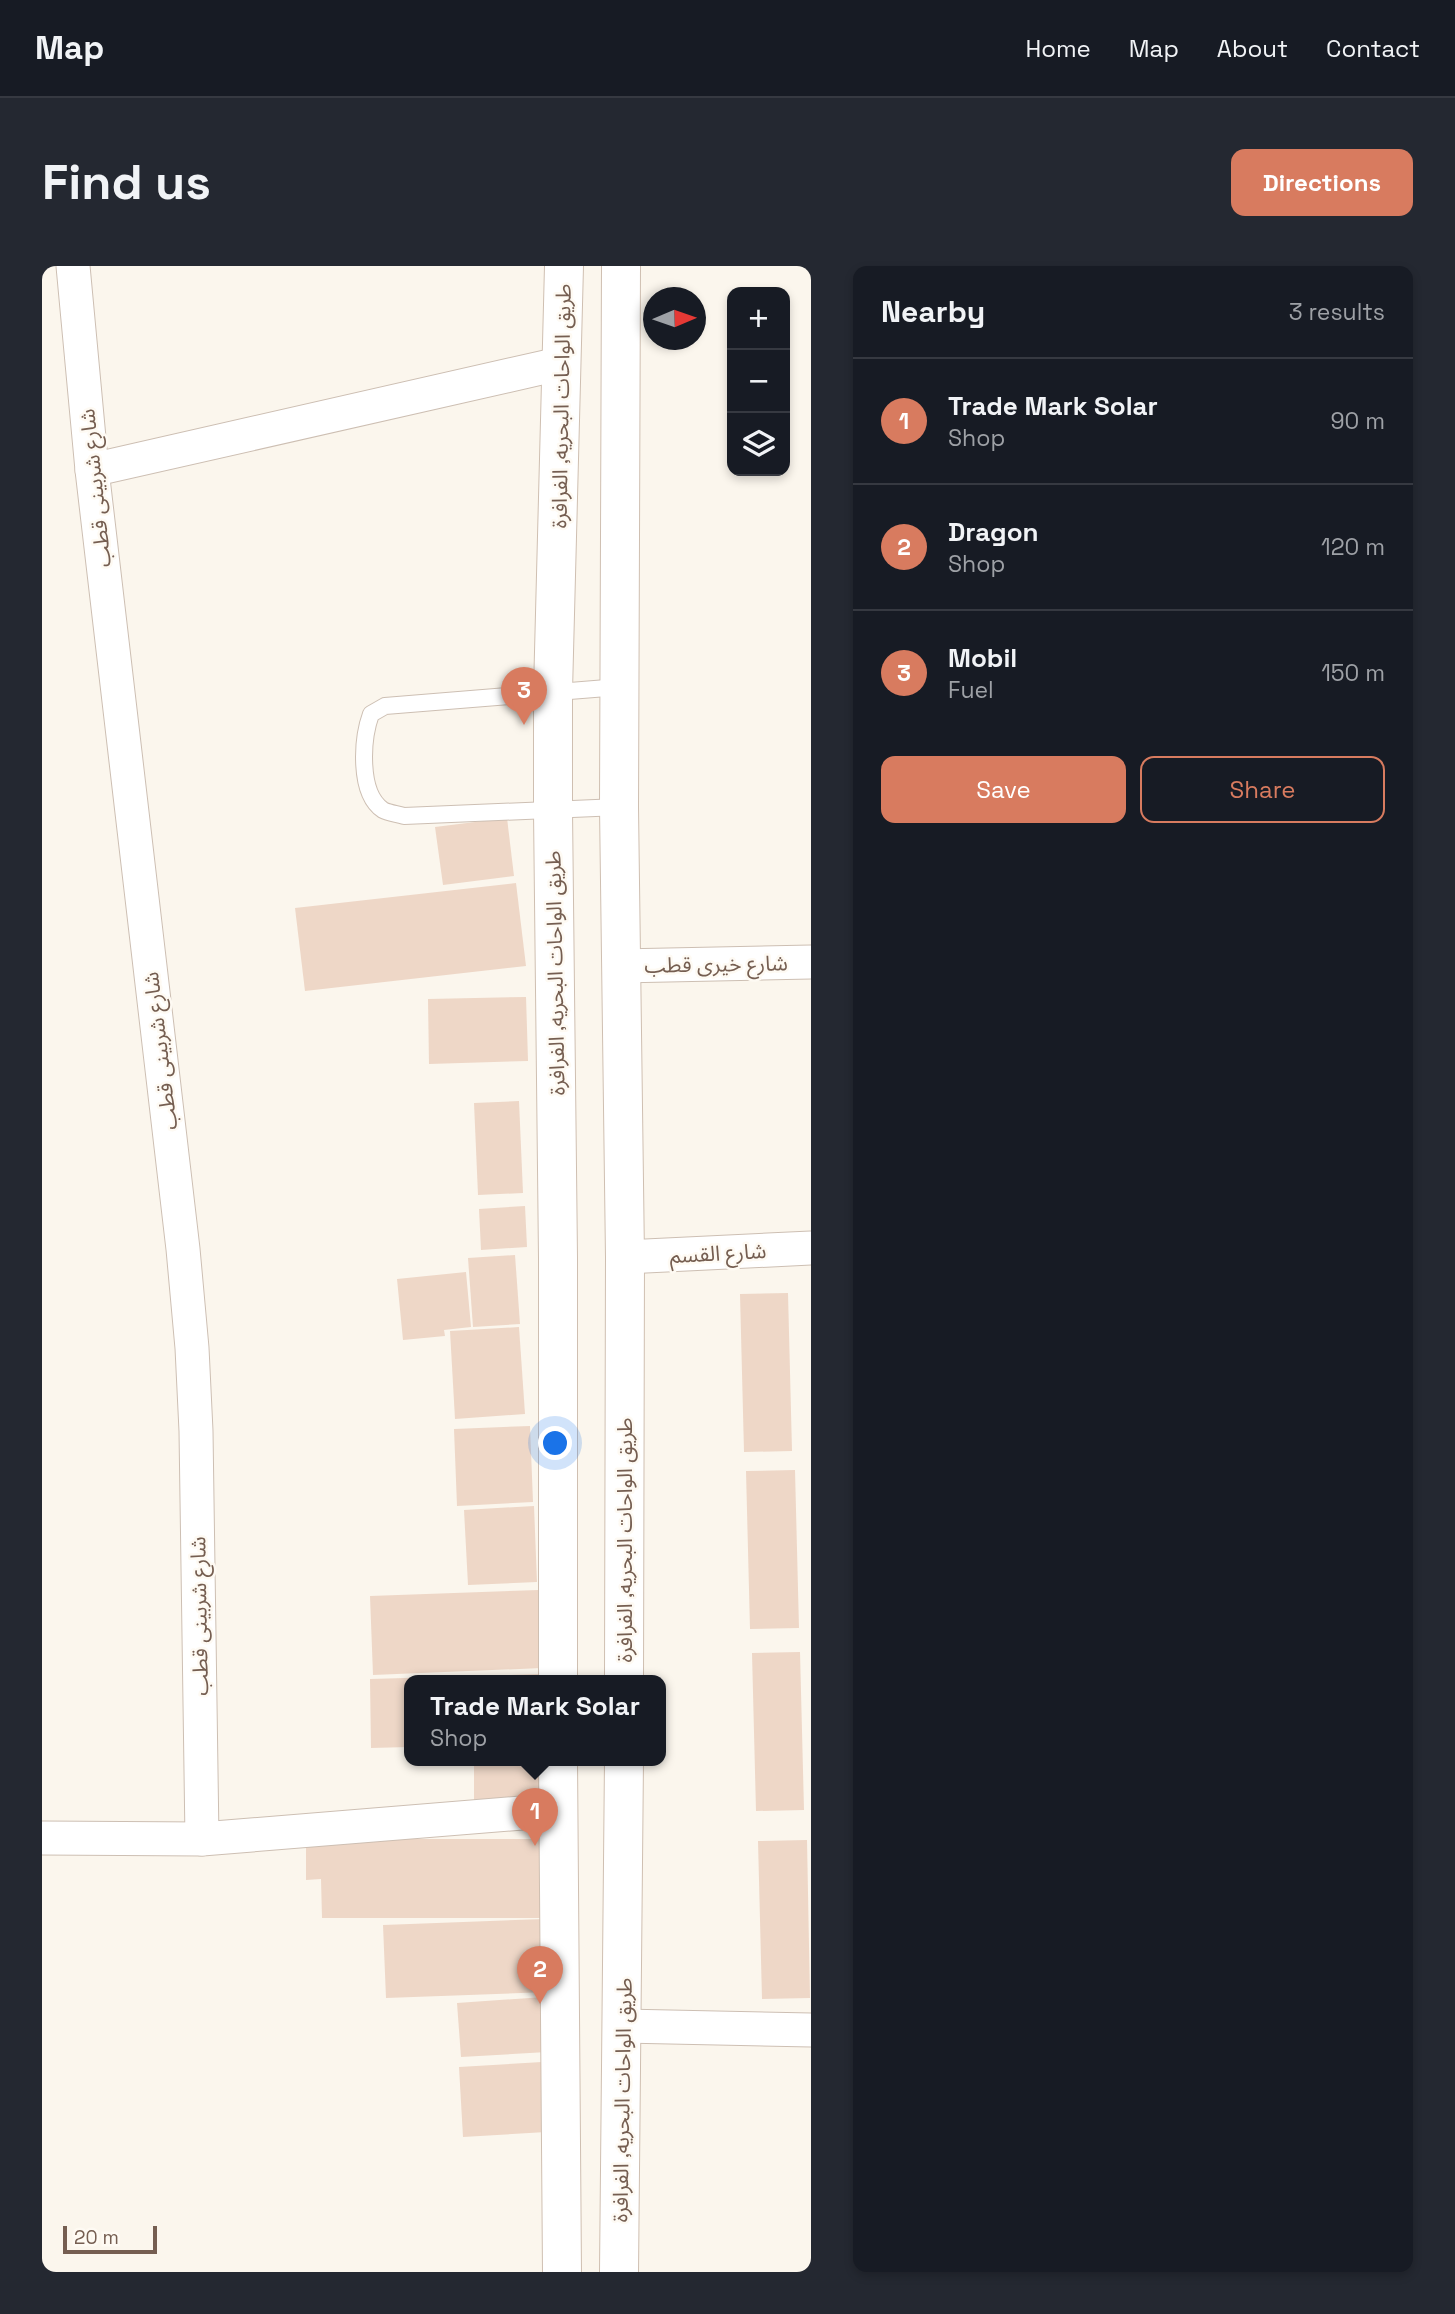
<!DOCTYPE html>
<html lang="en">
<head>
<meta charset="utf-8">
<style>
  body { margin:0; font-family:"Space Grotesk","Noto Sans Arabic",sans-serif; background:#242831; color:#f1f3f6 }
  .controls { position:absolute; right:21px; top:21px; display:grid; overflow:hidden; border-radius:14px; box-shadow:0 4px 10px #0003 }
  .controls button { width:63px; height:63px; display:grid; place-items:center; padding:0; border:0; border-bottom:2px solid #363941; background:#171b24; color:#f1f3f6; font:35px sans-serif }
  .compass { position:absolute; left:601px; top:21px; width:63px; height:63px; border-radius:50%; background:#171b24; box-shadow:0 4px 10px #0003; rotate:88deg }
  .scale { position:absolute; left:21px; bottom:18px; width:94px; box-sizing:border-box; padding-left:7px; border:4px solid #755e51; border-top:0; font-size:19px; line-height:24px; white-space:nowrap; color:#755e51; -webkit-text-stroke:5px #fefaf3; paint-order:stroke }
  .you { position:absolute; left:514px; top:1178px; width:24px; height:24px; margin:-18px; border:5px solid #fff; border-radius:50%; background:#1a73e8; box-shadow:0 0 0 10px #1a73e833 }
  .badge { display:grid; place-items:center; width:46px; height:46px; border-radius:50%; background:#d87b5f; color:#fff; font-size:23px; font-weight:700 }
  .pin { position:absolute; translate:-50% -58px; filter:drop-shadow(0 2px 4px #0008) }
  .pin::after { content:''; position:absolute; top:37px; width:24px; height:21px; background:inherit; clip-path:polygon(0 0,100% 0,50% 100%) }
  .popup { position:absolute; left:362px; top:1409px; width:262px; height:91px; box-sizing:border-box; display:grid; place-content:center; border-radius:14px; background:#171b24; filter:drop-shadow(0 2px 5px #0005); font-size:23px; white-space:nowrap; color:#9ea1a6 }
  .popup b { font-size:26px; color:#f1f3f6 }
  .popup::after { content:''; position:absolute; left:50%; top:100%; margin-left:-14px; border:14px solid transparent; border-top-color:#171b24 }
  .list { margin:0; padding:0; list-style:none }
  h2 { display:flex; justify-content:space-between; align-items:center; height:91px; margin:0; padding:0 28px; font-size:30px }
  h2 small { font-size:23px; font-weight:400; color:#9ea1a6 }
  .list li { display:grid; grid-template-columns:46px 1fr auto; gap:21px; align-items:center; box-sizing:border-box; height:126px; padding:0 28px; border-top:2px solid #363941 }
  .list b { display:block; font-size:26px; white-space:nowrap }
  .list p { margin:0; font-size:23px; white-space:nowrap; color:#9ea1a6 }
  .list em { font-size:23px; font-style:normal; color:#9ea1a6 }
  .actions { display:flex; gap:14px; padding:21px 28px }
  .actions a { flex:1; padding:16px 0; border:2px solid #d87b5f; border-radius:14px; text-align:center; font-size:24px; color:#d87b5f }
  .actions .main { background:#d87b5f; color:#fff }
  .icon { flex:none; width:38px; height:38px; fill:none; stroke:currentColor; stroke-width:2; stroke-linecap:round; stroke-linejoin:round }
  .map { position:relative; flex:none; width:769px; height:2006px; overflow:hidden; border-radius:14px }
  header { display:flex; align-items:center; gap:42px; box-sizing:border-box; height:98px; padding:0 35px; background:#171b24; border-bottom:2px solid #363941 }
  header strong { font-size:33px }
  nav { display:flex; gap:38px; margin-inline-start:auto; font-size:24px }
  .intro { display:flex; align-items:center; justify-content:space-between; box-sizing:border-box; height:168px; padding:0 42px }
  h1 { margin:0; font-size:49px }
  .button { padding:18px 32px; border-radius:14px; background:#d87b5f; color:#fff; font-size:24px; font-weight:700 }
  main { display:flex; gap:42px; padding:0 42px }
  aside { flex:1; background:#171b24; border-radius:14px; box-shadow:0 4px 10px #0003 }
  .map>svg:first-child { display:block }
  .building { fill:#eed7c7 }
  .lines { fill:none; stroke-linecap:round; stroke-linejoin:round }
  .service-casing { stroke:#cdbfb3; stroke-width:18 }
  .minor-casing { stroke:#cdbfb3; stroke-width:35 }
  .secondary-casing { stroke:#cfbfb1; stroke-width:40 }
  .service { stroke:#fff; stroke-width:16 }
  .minor { stroke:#fff; stroke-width:33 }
  .secondary { stroke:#fff; stroke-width:38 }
  .labels { text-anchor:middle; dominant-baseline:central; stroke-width:5; stroke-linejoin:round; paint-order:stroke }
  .street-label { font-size:21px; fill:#755e51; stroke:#fefaf3 }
</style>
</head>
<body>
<header>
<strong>Map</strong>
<nav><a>Home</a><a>Map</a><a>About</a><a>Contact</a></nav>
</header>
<div class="intro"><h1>Find us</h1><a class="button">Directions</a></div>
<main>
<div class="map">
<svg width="769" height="2006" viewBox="0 0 769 2006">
  <rect width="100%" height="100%" fill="#fbf6ed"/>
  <!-- building -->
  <g class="building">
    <polygon points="465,552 472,610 401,619 393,561"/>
    <polygon points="474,617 484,700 263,725 253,642"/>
    <polygon points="484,731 486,795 387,798 386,733"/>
    <polygon points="477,835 481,927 436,929 432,837"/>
    <polygon points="483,940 485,981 439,984 437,943"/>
    <polygon points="473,989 478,1058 431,1061 426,992"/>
    <polygon points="424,1006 429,1061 402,1064 403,1070 361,1074 355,1013"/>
    <polygon points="746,1027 750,1185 702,1186 698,1028"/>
    <polygon points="477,1061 483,1148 413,1153 408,1065"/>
    <polygon points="488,1160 491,1236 415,1240 412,1163"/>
    <polygon points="753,1204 757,1362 708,1363 704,1205"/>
    <polygon points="492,1240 495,1316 426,1319 422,1244"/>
    <polygon points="497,1324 500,1402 331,1409 328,1330"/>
    <polygon points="758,1386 762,1544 714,1545 710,1387"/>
    <polygon points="498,1408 499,1414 367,1414 367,1481 329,1482 328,1413"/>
    <rect x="432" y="1494" width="70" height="41"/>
    <polygon points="264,1573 503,1573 503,1652 280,1652 279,1613 264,1614"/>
    <polygon points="765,1574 768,1732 720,1733 716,1575"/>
    <polygon points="503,1653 505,1726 344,1732 341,1659"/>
    <polygon points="502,1731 505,1786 419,1791 415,1737"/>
    <polygon points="500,1796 504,1866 421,1871 417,1801"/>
  </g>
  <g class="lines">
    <!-- service casing -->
    <g class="service-casing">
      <path id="service" d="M577,541L362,550C356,548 346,547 341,544C316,527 320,473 329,448L343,440L577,421"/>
    </g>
    <!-- minor casing -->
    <g class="minor-casing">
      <g id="minor">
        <polyline points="31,0 50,204 141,983 150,1082 154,1165 160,1573"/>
        <polyline points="50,204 521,97"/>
        <polyline points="578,700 769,696"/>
        <polyline points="583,991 769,982"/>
        <polyline points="0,1572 160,1573 516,1544"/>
        <polyline points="581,1760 769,1764"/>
      </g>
    </g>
    <!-- secondary casing -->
    <g class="secondary-casing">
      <g id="secondary">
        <polyline points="579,0 577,541 583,991 582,1414"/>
        <polyline points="516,1414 516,992 511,545 511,425 522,0"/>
        <polyline points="516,1494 520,2006"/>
        <polyline points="577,2006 582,1494"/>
      </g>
    </g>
    <!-- service -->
    <use href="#service" class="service"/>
    <!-- minor -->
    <use href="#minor" class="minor"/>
    <!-- secondary -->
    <use href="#secondary" class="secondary"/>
  </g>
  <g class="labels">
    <!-- street labels -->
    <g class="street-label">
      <text transform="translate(519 140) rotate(-89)">طريق الواحات البحريه, الفرافرة</text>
      <text transform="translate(53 222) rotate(-96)">شارع شربينى قطب</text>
      <text transform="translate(674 698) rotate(-1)">شارع خيرى قطب</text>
      <text transform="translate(513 707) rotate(-91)">طريق الواحات البحريه, الفرافرة</text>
      <text transform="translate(118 785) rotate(-97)">شارع شربينى قطب</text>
      <text transform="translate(676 987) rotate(-3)">شارع القسم</text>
      <text transform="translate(582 1274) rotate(-90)">طريق الواحات البحريه, الفرافرة</text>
      <text transform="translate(157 1350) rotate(-91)">شارع شربينى قطب</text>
      <text transform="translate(580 1834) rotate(-89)">طريق الواحات البحريه, الفرافرة</text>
    </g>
  </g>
</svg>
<div class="controls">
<button>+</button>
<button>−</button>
<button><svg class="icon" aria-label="layers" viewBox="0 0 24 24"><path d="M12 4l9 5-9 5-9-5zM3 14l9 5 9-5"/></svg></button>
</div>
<svg class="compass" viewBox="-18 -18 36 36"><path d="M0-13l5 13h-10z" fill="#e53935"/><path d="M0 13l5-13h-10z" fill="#9ea1a6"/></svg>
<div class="scale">20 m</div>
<div class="you"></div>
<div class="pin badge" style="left:493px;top:1580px">1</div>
<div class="popup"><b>Trade Mark Solar</b>Shop</div>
<div class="pin badge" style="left:498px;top:1738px">2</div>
<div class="pin badge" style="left:482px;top:459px">3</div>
</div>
<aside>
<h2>Nearby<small>3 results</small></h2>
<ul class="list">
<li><span class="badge">1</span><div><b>Trade Mark Solar</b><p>Shop</p></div><em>90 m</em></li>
<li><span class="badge">2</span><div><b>Dragon</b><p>Shop</p></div><em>120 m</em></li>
<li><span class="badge">3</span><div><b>Mobil</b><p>Fuel</p></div><em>150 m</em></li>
</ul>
<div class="actions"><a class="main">Save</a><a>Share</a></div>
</aside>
</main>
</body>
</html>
